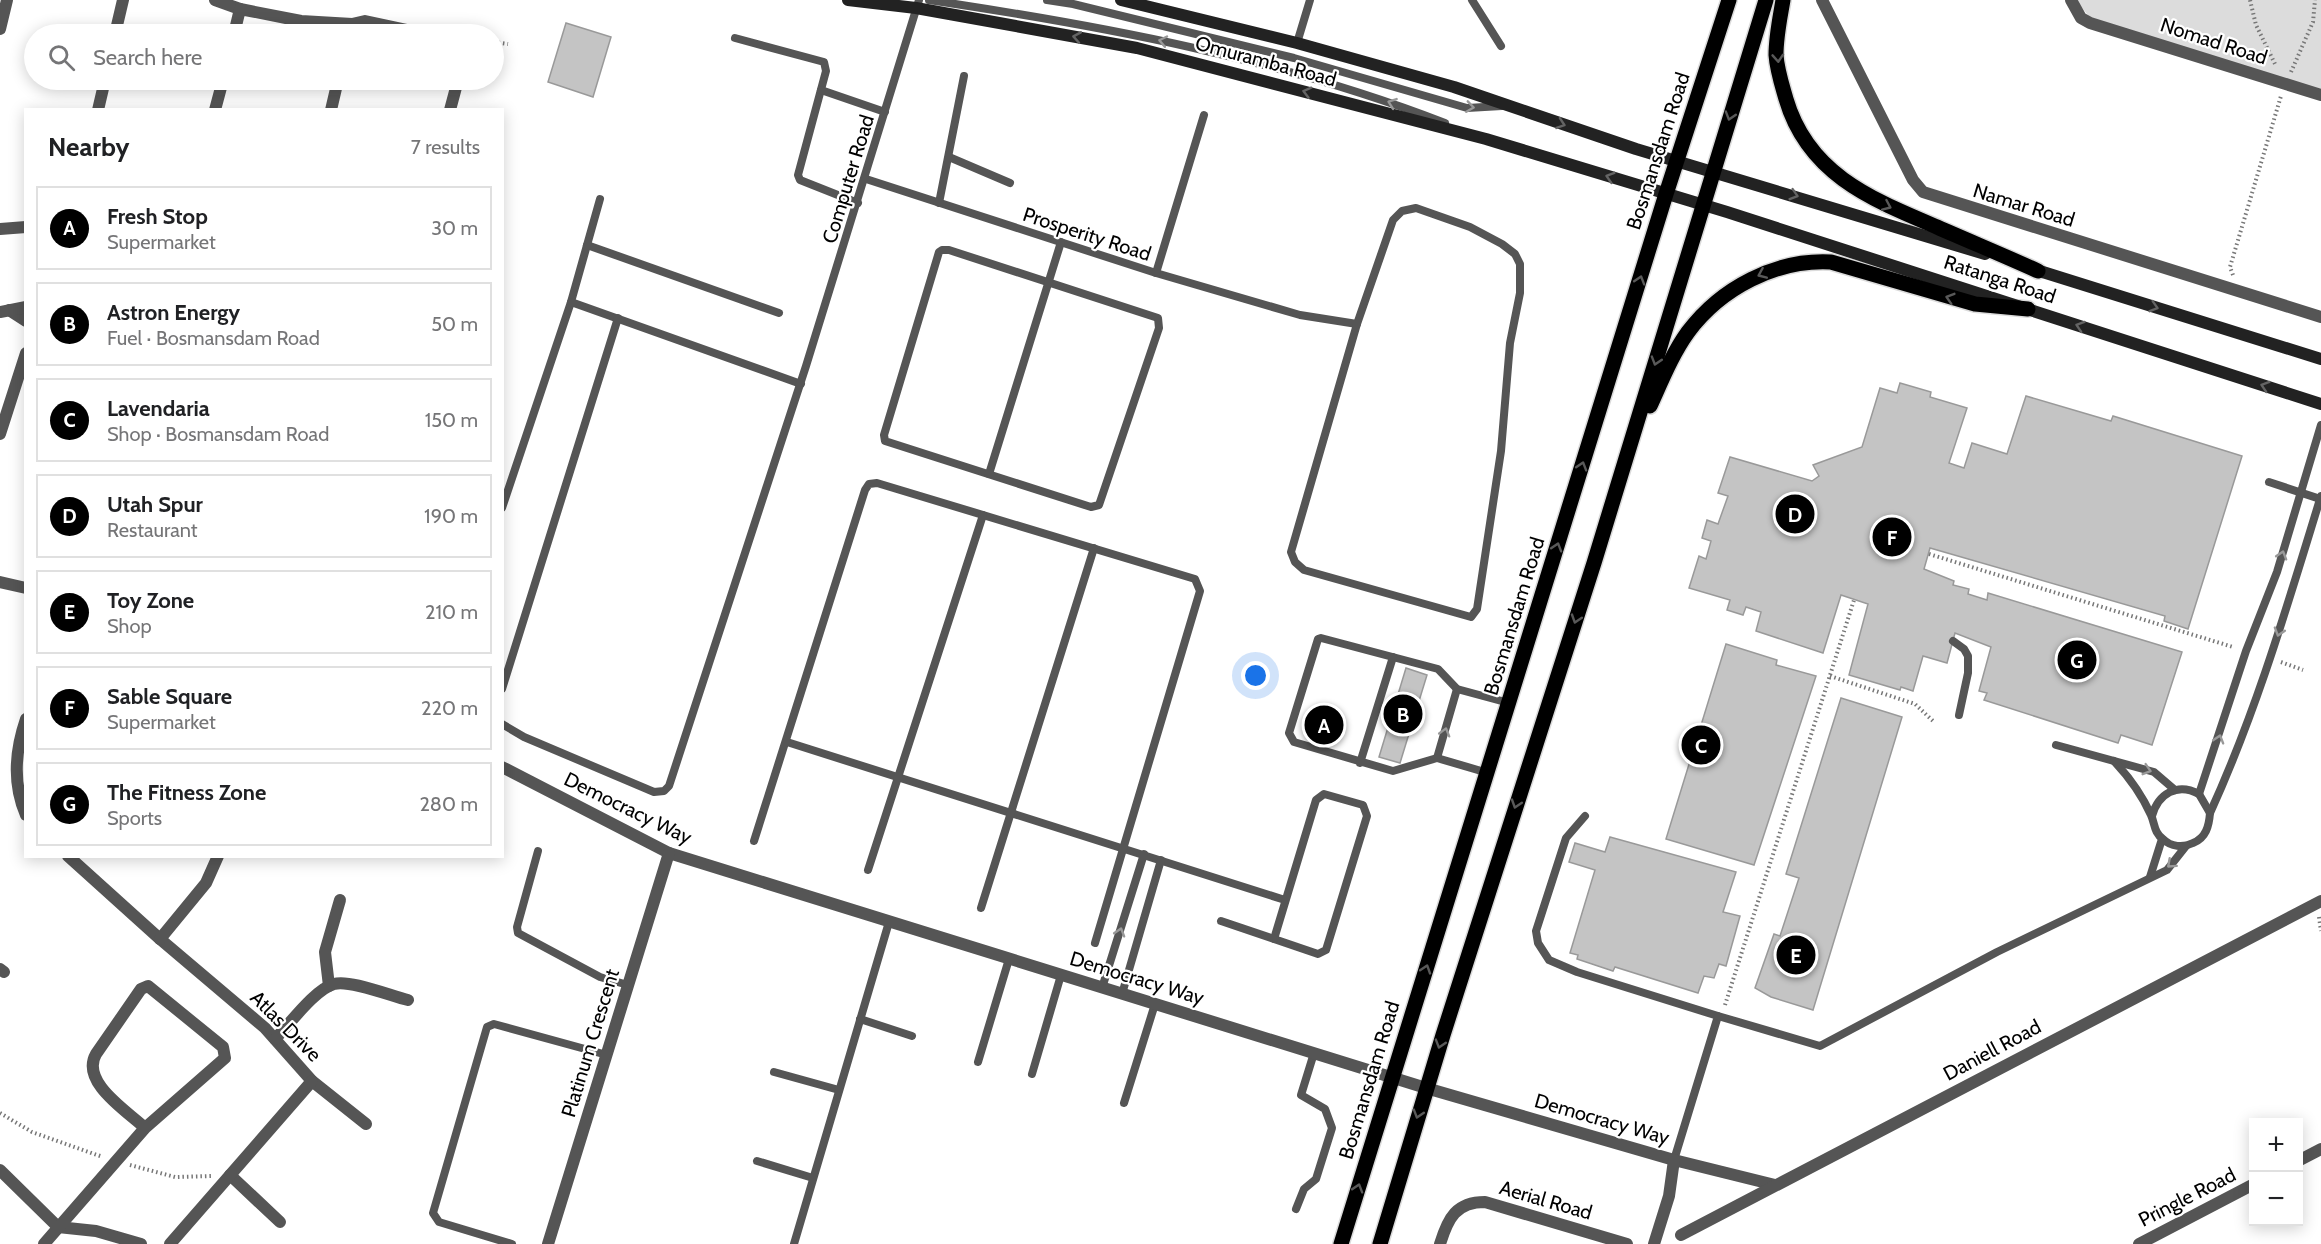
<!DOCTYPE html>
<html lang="en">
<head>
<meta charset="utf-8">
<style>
  body { margin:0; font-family:Cabin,sans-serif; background:#f6f6f6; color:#202124 }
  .controls { position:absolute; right:18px; bottom:18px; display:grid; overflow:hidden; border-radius:0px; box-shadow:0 3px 15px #0003 }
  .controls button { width:54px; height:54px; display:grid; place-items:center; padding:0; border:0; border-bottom:2px solid #e0e0e0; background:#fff; color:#202124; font:30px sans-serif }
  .you { position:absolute; left:1256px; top:676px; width:21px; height:21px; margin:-15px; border:4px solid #fff; border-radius:50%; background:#1a73e8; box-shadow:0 0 0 9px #1a73e833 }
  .badge { display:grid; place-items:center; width:39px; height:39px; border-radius:50%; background:#000; color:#fff; font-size:20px; font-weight:700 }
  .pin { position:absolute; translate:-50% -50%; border:3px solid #fff; box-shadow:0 2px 6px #0006 }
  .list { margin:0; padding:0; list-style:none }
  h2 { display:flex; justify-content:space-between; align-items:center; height:78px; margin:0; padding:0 24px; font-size:26px }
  h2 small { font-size:20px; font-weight:400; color:#757577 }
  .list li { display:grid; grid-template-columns:39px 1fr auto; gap:18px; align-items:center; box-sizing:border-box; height:84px; margin:0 12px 12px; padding:0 12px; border:2px solid #e0e0e0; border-radius:0px }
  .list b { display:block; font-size:22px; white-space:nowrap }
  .list p { margin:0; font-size:20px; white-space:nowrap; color:#757577 }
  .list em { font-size:20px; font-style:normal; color:#757577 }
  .icon { flex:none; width:33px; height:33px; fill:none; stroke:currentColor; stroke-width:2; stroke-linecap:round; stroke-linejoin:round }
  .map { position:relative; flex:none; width:2321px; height:1244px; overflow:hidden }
  .search { position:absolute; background:#fff; box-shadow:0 3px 15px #0003; left:24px; top:24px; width:480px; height:66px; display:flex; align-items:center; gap:15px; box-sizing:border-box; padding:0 21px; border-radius:33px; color:#757577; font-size:22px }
  .panel { position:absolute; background:#fff; box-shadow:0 3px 15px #0003; left:24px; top:108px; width:480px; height:750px; border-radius:0px }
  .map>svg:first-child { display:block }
  .green { fill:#dcdcdc }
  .building { fill:#c4c4c4; stroke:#999; stroke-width:1.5 }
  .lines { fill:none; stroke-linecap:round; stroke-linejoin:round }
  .primary-casing { stroke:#dbdbdb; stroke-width:18 }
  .path { stroke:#777; stroke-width:4; stroke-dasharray:1.5 3; stroke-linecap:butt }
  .service { stroke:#555; stroke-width:8 }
  .minor { stroke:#555; stroke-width:12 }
  .secondary { stroke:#222; stroke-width:12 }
  .primary { stroke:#000; stroke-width:15 }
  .oneway { stroke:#646464 }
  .oneway2 { stroke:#999 }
  .oneway3 { stroke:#595959 }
  .labels { text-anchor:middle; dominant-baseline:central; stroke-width:4.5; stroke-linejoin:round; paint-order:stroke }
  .street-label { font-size:20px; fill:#000; stroke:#fff }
</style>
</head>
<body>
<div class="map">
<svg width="2321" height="1244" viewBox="0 0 2321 1244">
  <rect width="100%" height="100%" fill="#fff"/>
  <!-- green -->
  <polygon class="green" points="2076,0 2321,0 2321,95 2090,18"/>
  <!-- building -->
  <g class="building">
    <polygon points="566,23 611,37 593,97 548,82"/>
    <polygon points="1900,383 1931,392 1930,397 1967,408 1949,463 1964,468 1972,443 2007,454 2026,396 2111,421 2113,416 2242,456 2188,629 2164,621 2165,616 1930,548 1924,569 1954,581 1953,585 1969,589 1968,594 1987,600 1988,593 2182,652 2152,745 2121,735 2118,743 1984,700 1987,693 1979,691 1991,647 1955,633 1947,663 1923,656 1913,691 1901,687 1900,690 1849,675 1868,604 1841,595 1823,653 1756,631 1761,612 1746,607 1743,615 1727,610 1730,600 1689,588 1699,556 1706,559 1711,541 1702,538 1707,520 1718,524 1728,496 1718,493 1730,457 1812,481 1819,476 1813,465 1862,447 1880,388 1897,393"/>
    <polygon points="1726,644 1777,660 1776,665 1816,676 1754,865 1666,839"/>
    <polygon points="1406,668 1427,675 1400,763 1379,757"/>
    <polygon points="1841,698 1902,717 1813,1010 1771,997 1755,988 1774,934 1780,936 1799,878 1786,874"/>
    <polygon points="1610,837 1736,872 1723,912 1740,916 1726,966 1719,964 1714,978 1704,976 1698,993 1615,967 1613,971 1577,959 1578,955 1570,953 1595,870 1569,862 1575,843 1605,852"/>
  </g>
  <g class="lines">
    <!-- primary casing -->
    <g class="primary-casing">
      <g id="primary">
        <path d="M1783,0C1780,18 1776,36 1776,55C1777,70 1782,85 1786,99C1808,174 1871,199 1937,227C1971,242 2005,256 2038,271"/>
        <path d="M1650,406C1661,382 1672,354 1688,332C1721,288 1776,259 1831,262L1975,304L2028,309"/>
        <polyline points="1341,1244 1666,194 1729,0"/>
        <polyline points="1380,1244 1443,1035 1594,563 1766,0"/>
      </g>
    </g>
    <!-- path -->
    <g class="path">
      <polyline points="2250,0 2256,25 2275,64"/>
      <polyline points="494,42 508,44"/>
      <polyline points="2291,72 2313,22 2315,0"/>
      <polyline points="2233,275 2230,267 2281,96"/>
      <polyline points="1929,554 2233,647"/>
      <polyline points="2281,662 2303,670"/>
      <polyline points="1830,676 1915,704 1933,721"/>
      <polyline points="2319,917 2321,931"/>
      <polyline points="1725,1005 1854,600"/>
      <polyline points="0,1113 32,1132 103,1157"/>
      <polyline points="130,1165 175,1177 211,1176"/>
    </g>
    <!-- service -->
    <g class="service">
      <path d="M929,0C1104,26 1280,59 1445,123"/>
      <polyline points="1047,0 1073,4 1294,58 1467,108 1502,106"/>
      <polyline points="1472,0 1501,46"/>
      <polyline points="735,38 824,62 826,71 798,175 800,180 858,203"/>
      <polyline points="1297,43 1310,0"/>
      <polyline points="821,90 885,112"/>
      <polyline points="949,157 1010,183"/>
      <polyline points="866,179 1156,273 1300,315 1357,324"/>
      <polyline points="939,203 964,76"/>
      <polygon points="1416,208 1470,227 1502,244 1515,254 1520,264 1520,293 1510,343 1501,451 1477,609 1471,617 1304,570 1295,562 1291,552 1357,324 1393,220 1402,211"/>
      <polyline points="587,245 779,313"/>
      <polygon points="942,250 949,250 1158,318 1159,328 1099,505 1091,507 885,441 884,435 939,252"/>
      <polyline points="1156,273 1204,115"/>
      <polyline points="571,302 600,199"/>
      <polyline points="989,474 1061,242"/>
      <polyline points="2269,482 2320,499"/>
      <polyline points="502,508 571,302 801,384"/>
      <polyline points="1953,641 1964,649 1968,656 1968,673 1959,715"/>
      <polyline points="502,689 618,318"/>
      <polyline points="1457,689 1437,758 1488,773"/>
      <polyline points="502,724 524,737 654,792 664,791 669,786 806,366 919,0"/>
      <polyline points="787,742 1285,900"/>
      <polyline points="2056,745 2154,772 2175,790"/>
      <polyline points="1437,758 1393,771 1294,742 1289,733 1318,639 1321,638 1438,669 1457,689 1509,703"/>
      <path d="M2114,761C2129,777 2142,795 2151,815C2155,824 2154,833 2163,839C2171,847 2183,848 2193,843C2206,838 2209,826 2210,813L2199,794C2177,782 2158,794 2152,816"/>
      <polyline points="1360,763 1393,657"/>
      <polygon points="1324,794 1363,805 1367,816 1326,950 1318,954 1274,939 1316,800"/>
      <polyline points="2199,794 2246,651 2277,572 2321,425"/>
      <path d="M2210,813C2257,710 2288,603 2321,496"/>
      <polyline points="1585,816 1566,838 1536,931 1538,943 1549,960 1577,972 1718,1016 1674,1160"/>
      <polyline points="754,841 865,490 869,484 877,483 1195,579 1200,591 1095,943"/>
      <polyline points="538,851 517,927 518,933 600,977 628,985"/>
      <polyline points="868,870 983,515"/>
      <polyline points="2150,877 2162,839"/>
      <polyline points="981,908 1094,548"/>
      <polyline points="1221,921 1274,939"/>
      <polyline points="1102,988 1144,854"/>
      <polyline points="1122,994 1161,860"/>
      <polyline points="1718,1016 1820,1046 1997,952 2167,870 2186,846"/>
      <polyline points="860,1019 912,1036"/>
      <polyline points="978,1062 1009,959"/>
      <polyline points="774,1072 839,1090"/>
      <polyline points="1032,1074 1061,975"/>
      <polyline points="1124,1103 1155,1004"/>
      <polyline points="757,1161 813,1178"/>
      <polyline points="1296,1209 1304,1189 1316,1179 1332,1128 1325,1109 1301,1095 1314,1053"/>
      <polyline points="512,1244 439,1222 433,1213 487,1027 494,1024 607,1055"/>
      <polyline points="794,1244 889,922"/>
    </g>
    <!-- minor -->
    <g class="minor">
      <polyline points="215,0 240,9"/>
      <polyline points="1822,0 1913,180 1923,192 2321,317"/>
      <polyline points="2071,0 2081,18 2090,23 2321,95"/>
      <polyline points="0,29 7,0"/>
      <polyline points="115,34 123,0"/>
      <polyline points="234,34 240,9 301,21 352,24"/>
      <polyline points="350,34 352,24 365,21 426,34"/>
      <polyline points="98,110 105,80"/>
      <polyline points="215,110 223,80"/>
      <polyline points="331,110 338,80"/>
      <polyline points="450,110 458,80"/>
      <polyline points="0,229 26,227"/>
      <polyline points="9,310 26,321"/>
      <polyline points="0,312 26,307"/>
      <polyline points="0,434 26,353"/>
      <polyline points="0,582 26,588"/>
      <path d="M26,719C15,751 12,783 26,815"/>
      <polyline points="502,767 669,853 1426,1088 1674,1160 1775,1185"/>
      <polyline points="68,856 160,939 265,1028 312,1081 366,1124"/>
      <polyline points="160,939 206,883 218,856"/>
      <polyline points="0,969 4,972"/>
      <polyline points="329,986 325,952 340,900"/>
      <path d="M275,1039C289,1025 315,989 334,984C349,979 391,996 408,1000"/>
      <polyline points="2298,1161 2321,1149"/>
      <polyline points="0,1170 58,1227 96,1231 141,1244"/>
      <polyline points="230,1175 280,1222"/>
      <polyline points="1681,1235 2321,901"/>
      <path d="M44,1244L145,1128L225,1058L223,1047L148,986L141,989L96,1054C80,1082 127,1111 145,1128"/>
      <polyline points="170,1244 312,1081"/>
      <polyline points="548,1244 669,853"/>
      <path d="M1440,1244C1448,1218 1456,1202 1485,1202L1627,1244"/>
      <polyline points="1654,1244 1669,1196 1674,1160"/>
      <polyline points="2139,1244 2254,1184"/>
    </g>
    <!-- secondary -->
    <g class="secondary">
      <polyline points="848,0 916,8 1137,48 1486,139 1727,212 2321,404"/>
      <polyline points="1121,0 1297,43 1454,87 1636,149 1985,254"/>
      <polyline points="2030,268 2321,359"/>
    </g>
    <!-- primary -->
    <use href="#primary" class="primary"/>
  </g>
  <!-- one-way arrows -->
  <defs><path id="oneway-chevron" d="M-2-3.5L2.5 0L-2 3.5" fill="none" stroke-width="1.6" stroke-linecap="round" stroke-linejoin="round" transform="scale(1.5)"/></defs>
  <g class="oneway">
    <use href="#oneway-chevron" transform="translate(1077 37) rotate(-170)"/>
    <use href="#oneway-chevron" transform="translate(1307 92) rotate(-165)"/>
    <use href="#oneway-chevron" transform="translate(1561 124) rotate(19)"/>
    <use href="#oneway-chevron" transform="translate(1610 177) rotate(-163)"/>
    <use href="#oneway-chevron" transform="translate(1794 195) rotate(17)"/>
    <use href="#oneway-chevron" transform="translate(2154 307) rotate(17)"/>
    <use href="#oneway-chevron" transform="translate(2080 326) rotate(-162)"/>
    <use href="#oneway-chevron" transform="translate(2265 386) rotate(-162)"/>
  </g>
  <g class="oneway2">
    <use href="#oneway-chevron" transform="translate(1163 41) rotate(-168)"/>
    <use href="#oneway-chevron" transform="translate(1392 103) rotate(-160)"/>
    <use href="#oneway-chevron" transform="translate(1470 107) rotate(8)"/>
    <use href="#oneway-chevron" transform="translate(2282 555) rotate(-73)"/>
    <use href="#oneway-chevron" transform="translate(2279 632) rotate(107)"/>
    <use href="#oneway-chevron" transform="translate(1445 732) rotate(-74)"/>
    <use href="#oneway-chevron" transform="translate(2219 739) rotate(-73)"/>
    <use href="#oneway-chevron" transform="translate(2147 770) rotate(17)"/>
    <use href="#oneway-chevron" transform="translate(2171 864) rotate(138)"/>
    <use href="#oneway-chevron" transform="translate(1120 932) rotate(-73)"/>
  </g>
  <g class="oneway3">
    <use href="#oneway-chevron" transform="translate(1778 58) rotate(86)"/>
    <use href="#oneway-chevron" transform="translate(1730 116) rotate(107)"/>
    <use href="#oneway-chevron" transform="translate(1887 206) rotate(24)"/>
    <use href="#oneway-chevron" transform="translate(1762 274) rotate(157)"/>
    <use href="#oneway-chevron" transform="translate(1640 280) rotate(-73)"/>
    <use href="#oneway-chevron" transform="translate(1950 298) rotate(-163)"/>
    <use href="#oneway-chevron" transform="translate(1656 361) rotate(107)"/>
    <use href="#oneway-chevron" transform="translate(1582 466) rotate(-73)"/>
    <use href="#oneway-chevron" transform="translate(1557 547) rotate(-73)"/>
    <use href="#oneway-chevron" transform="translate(1576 619) rotate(108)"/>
    <use href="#oneway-chevron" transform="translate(1516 804) rotate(108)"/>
    <use href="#oneway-chevron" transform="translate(1426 969) rotate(-72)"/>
    <use href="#oneway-chevron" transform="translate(1440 1044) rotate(107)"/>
    <use href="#oneway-chevron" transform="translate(1418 1114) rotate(107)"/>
    <use href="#oneway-chevron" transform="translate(1358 1188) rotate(-73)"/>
  </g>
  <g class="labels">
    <!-- street labels -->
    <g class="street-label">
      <text transform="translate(2214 41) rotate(18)">Nomad Road</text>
      <text transform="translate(1266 61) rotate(15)">Omuramba Road</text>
      <text transform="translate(1658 151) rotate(-72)">Bosmansdam Road</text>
      <text transform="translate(848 179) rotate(-73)">Computer Road</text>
      <text transform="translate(2024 205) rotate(17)">Namar Road</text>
      <text transform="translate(1087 234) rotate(18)">Prosperity Road</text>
      <text transform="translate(2000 279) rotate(18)">Ratanga Road</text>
      <text transform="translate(1514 616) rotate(-73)">Bosmansdam Road</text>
      <text transform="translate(628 808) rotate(26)">Democracy Way</text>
      <text transform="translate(1137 978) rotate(17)">Democracy Way</text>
      <text transform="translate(286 1026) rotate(45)">Atlas Drive</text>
      <text transform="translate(590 1043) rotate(-73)">Platinum Crescent</text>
      <text transform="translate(1992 1050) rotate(-28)">Daniell Road</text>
      <text transform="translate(1369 1080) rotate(-73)">Bosmansdam Road</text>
      <text transform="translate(1602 1119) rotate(16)">Democracy Way</text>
      <text transform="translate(2187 1197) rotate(-27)">Pringle Road</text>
      <text transform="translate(1546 1200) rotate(16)">Aerial Road</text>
    </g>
  </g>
</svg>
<div class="controls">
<button>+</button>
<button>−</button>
</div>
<div class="you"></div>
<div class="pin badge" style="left:1324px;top:725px">A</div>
<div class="pin badge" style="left:1403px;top:714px">B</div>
<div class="pin badge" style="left:1701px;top:745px">C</div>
<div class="pin badge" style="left:1795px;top:514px">D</div>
<div class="pin badge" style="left:1796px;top:955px">E</div>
<div class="pin badge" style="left:1892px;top:537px">F</div>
<div class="pin badge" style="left:2077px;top:660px">G</div>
<div class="search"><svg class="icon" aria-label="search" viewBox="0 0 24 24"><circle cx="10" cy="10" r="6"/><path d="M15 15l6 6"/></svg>Search here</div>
<section class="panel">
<h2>Nearby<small>7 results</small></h2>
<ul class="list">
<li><span class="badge">A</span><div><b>Fresh Stop</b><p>Supermarket</p></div><em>30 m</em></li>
<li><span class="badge">B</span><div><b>Astron Energy</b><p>Fuel · Bosmansdam Road</p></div><em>50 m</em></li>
<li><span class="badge">C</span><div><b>Lavendaria</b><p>Shop · Bosmansdam Road</p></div><em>150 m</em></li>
<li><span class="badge">D</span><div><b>Utah Spur</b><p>Restaurant</p></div><em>190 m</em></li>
<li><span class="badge">E</span><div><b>Toy Zone</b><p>Shop</p></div><em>210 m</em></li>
<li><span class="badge">F</span><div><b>Sable Square</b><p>Supermarket</p></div><em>220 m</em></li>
<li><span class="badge">G</span><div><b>The Fitness Zone</b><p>Sports</p></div><em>280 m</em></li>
</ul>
</section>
</div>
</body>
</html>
